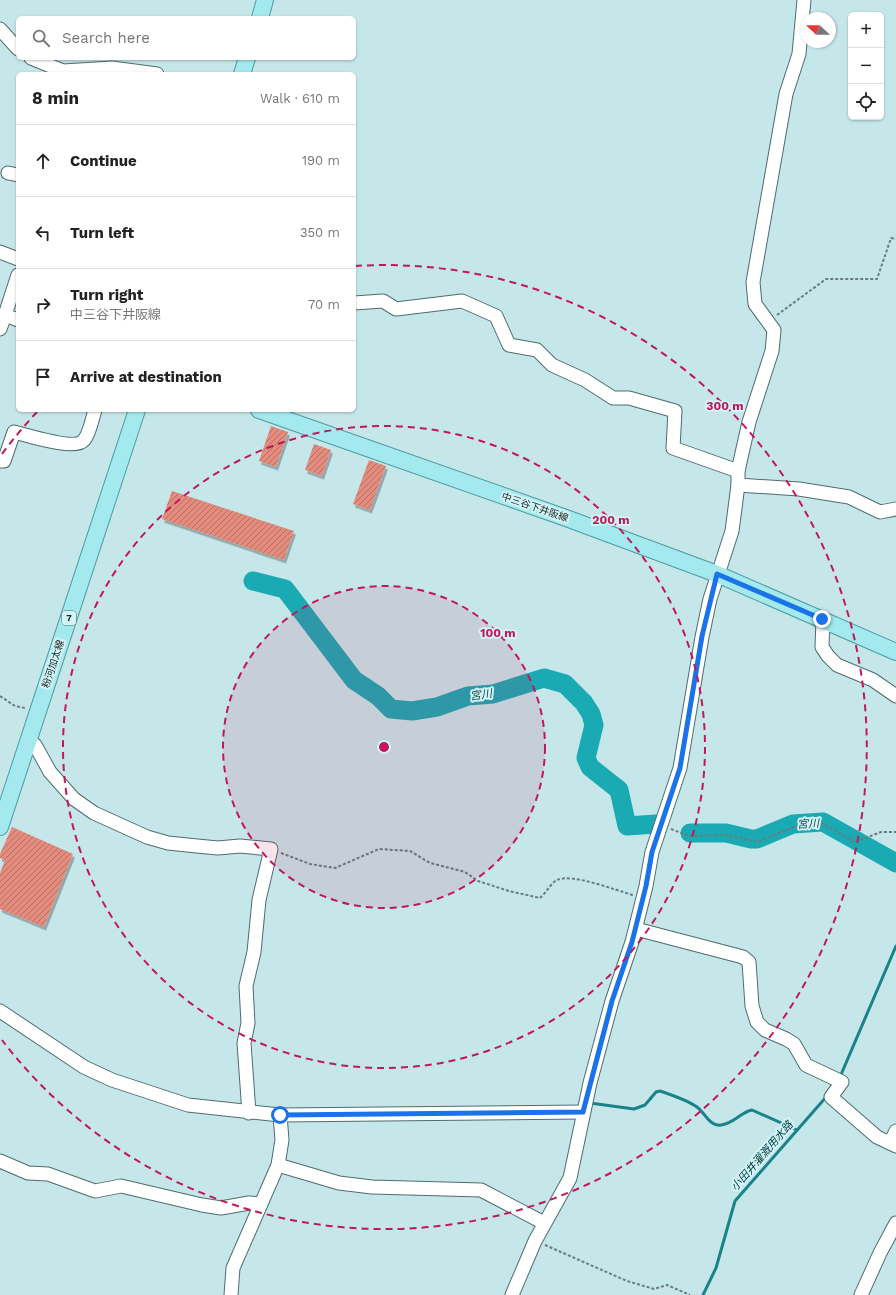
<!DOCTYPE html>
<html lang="en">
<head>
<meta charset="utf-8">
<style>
  body { margin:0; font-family:"Work Sans","Noto Sans JP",sans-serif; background:#f2f2f2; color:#222 }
  .controls { position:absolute; right:12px; top:12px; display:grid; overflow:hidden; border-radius:6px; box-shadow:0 1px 3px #0004 }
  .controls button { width:36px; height:36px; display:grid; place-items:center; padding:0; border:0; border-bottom:1px solid #e0e0e0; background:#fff; color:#222; font:20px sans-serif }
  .compass { position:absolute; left:800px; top:12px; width:36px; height:36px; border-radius:50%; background:#fff; box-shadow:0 1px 3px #0004; rotate:292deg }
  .stop { position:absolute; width:12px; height:12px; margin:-9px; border:3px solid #1a73e8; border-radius:50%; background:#fff }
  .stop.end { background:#1a73e8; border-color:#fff; box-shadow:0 1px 4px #0008 }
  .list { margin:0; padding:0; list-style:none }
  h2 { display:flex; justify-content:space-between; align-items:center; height:52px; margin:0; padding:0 16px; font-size:17px }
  h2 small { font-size:13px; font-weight:400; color:#767676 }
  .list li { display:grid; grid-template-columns:26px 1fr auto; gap:12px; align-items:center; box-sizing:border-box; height:72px; padding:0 16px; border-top:1px solid #e0e0e0 }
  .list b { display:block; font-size:15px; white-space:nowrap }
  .list p { margin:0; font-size:13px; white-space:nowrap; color:#767676 }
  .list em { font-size:13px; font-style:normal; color:#767676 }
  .icon { flex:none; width:22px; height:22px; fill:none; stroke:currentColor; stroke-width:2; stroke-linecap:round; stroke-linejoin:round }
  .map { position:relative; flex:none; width:896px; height:1295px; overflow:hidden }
  .search { position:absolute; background:#fff; box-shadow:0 1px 3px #0004; left:16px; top:16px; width:340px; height:44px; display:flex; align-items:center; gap:10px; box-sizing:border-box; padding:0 14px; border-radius:6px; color:#767676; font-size:15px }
  .panel { position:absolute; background:#fff; box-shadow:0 1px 3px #0004; left:16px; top:72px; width:340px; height:340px; border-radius:6px }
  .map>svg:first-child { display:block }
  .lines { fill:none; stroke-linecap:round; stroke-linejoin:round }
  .stream { stroke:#1a8289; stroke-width:3 }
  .river { stroke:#1aaab3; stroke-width:19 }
  .building { fill:url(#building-hatch); filter:url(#shadow) }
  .minor-casing { stroke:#4e6c6e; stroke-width:15 }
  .major-casing { stroke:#4b9ba1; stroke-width:18 }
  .path { stroke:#677d7f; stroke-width:2; stroke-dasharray:3 2; stroke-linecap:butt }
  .minor { stroke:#fff; stroke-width:13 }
  .major { stroke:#a3e9ee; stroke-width:16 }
  .route { stroke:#1a73e8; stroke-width:5 }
  .ring { fill:none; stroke:#c2185b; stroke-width:2; stroke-dasharray:7 5 }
  .labels { text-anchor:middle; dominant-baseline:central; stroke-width:4; stroke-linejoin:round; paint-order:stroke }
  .shield { fill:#d3f4f7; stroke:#516465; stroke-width:1 }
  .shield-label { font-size:9px; font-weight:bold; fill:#192627 }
  .street-label { font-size:10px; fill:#192627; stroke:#d3f4f7 }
  .water-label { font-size:11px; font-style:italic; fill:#074347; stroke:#d3f4f7 }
  .centre { fill:#c2185b; stroke:#d3f4f7; stroke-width:2 }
  .ring-label { font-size:12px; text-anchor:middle; font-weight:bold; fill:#c2185b; stroke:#d3f4f7; stroke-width:4; stroke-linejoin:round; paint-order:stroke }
</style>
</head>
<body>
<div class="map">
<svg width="896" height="1295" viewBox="0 0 896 1295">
  <defs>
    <pattern id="building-hatch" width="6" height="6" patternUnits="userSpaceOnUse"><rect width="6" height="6" fill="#e38b7d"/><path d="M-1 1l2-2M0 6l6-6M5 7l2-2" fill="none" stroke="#b77166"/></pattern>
    <filter id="shadow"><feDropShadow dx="2" dy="3.5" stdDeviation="0" flood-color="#0004"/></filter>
  </defs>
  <rect width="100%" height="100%" fill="#c6e7e9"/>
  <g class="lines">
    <!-- stream -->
    <g class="stream">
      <polyline points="840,1077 896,946"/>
      <path d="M590,1103L634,1109L645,1105L656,1092L660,1091C672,1095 687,1100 697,1107C705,1113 710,1127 721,1125C733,1124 741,1112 752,1110L797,1130"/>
      <polyline points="703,1295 716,1268 735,1201 827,1096"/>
    </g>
    <!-- river -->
    <g class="river">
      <polyline points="253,581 285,589 354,680 378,696 391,709 412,711 437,707 468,696 493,694 544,678 565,684 584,703 591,714 594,725 586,758 590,767 619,790 627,826 656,824"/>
      <polyline points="690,833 726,833 751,839 757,839 793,824 823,822 896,863"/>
    </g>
  </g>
  <!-- building -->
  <g class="building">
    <polygon points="271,426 288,432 276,467 259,461"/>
    <polygon points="314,444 331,450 322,476 305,470"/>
    <polygon points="369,460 386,466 370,510 353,504"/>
    <polygon points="172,491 294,531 284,560 162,519"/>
    <polygon points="12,827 73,854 44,927 0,909 0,873 5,860 0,858 0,854"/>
  </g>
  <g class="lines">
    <!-- minor casing -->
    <g class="minor-casing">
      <g id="minor">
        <polyline points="0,29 18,49"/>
        <polyline points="31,58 63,71 112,68 157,74"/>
        <polyline points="8,173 18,175"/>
        <polyline points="0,252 18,259"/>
        <polyline points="18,275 5,315 18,320"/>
        <polyline points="354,303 383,301 396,309 462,301 496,316 509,345 537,350 552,365 585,380 613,398 629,398 675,411 673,448 738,471"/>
        <polyline points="0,329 5,315"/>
        <path d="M0,461H4L14,432C27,435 76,451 84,440C90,433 92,419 95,410"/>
        <polyline points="738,485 799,489 849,497 880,512 896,509"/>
        <polyline points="823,619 822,647 828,656 837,665 873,680 896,696"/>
        <polyline points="28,742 35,745 50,772 74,799 94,813 147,837 168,843 197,846 218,848 240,846 271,849 259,900 254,952 246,986 248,1023 244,1043 249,1113"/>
        <polyline points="636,929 743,957 749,962 752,1006 757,1022 765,1030 786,1039 794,1044 806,1065 842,1082 831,1097 877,1137 896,1146"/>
        <polyline points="0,1011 84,1067 112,1080 188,1105 280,1115 583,1112"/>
        <polyline points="890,1143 896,1131"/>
        <polyline points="0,1161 28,1173 48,1174 95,1191 121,1186 202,1205 221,1208 249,1203 261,1204"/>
        <polyline points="278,1165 339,1183 372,1187 481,1190 544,1223"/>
        <polyline points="231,1295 233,1268 278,1165 282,1140 280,1115"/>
        <polyline points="512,1295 535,1241 570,1178 590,1083 612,1001 632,942 646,886 652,852 680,768 702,637 710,599 732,531 738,485 738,471 749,422 772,351 774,330 755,304 753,282 786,94 799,54 804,0"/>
        <polyline points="861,1295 880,1253 896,1223"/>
      </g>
    </g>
    <!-- major casing -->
    <g class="major-casing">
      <g id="major">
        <polyline points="260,18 265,0"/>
        <polyline points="242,74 247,58"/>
        <polyline points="259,410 566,518 717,574 896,652"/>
        <polyline points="0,827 137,410"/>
      </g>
    </g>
    <!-- path -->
    <g class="path">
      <polyline points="777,315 826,279 877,279 891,238 896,239"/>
      <polyline points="0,696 15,706 25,708"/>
      <polyline points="671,829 689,836 727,835 757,842 794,827 815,823 823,824 855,842 881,832 896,832"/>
      <path d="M281,853L310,864L335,868L379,849L410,851L430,863L465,872L478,881L509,891L540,898C546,893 551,883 557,880C572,873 615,890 633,895"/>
      <polyline points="545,1245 627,1281 654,1289 667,1285 690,1295"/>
    </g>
    <!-- minor -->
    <use href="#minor" class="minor"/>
    <!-- major -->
    <use href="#major" class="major"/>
  </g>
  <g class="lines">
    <!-- route -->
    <polyline class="route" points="280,1115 583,1112 612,1001 632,942 646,886 652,852 680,768 702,636 717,574 822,619"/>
  </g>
  <!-- distance rings -->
  <circle cx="384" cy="747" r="161" fill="#c2185b" fill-opacity=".12"/>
  <g class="ring">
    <circle cx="384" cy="747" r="161"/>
    <circle cx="384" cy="747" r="321"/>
    <path d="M2 454A482 482 0 0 1 37 412M355 266A482 482 0 1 1 2 1040"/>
  </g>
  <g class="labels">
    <!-- shield labels -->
    <rect class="shield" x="62" y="611" width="14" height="14" rx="3"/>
    <g class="shield-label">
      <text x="69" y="618">7</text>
    </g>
    <!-- street labels -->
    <g class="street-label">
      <text transform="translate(535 507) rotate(19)">中三谷下井阪線</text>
      <text transform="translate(53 664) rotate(-72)">粉河加太線</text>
    </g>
    <!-- water labels -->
    <g class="water-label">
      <text transform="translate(481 695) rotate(-8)">宮川</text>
      <text transform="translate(808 824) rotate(-3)">宮川</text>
      <text transform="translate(762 1156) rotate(-49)">小田井灌漑用水路</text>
    </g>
  </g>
  <circle cx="384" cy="747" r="6" class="centre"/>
  <g class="ring-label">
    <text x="725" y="410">300 m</text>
    <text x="611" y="524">200 m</text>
    <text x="498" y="637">100 m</text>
  </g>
</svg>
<div class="controls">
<button>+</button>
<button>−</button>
<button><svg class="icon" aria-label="locate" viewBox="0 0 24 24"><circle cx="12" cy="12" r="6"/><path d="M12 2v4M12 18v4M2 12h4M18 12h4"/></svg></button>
</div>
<svg class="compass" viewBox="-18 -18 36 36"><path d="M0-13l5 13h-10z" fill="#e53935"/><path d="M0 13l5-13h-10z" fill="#767676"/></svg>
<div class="stop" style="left:280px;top:1115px"></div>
<div class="stop end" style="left:822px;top:619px"></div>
<div class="search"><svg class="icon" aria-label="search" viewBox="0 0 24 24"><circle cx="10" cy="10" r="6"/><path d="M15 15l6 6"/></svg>Search here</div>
<section class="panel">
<h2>8 min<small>Walk · 610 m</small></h2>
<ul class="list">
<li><svg class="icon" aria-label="ahead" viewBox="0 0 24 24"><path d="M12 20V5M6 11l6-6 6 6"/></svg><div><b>Continue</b></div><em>190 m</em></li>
<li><svg class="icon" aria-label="left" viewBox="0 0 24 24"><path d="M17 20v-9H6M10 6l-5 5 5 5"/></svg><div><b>Turn left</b></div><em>350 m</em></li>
<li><svg class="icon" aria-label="right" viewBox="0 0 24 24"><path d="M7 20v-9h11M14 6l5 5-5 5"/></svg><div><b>Turn right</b><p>中三谷下井阪線</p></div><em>70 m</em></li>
<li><svg class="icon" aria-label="arrive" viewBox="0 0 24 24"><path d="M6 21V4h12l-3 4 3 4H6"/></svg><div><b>Arrive at destination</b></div></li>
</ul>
</section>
</div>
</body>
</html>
